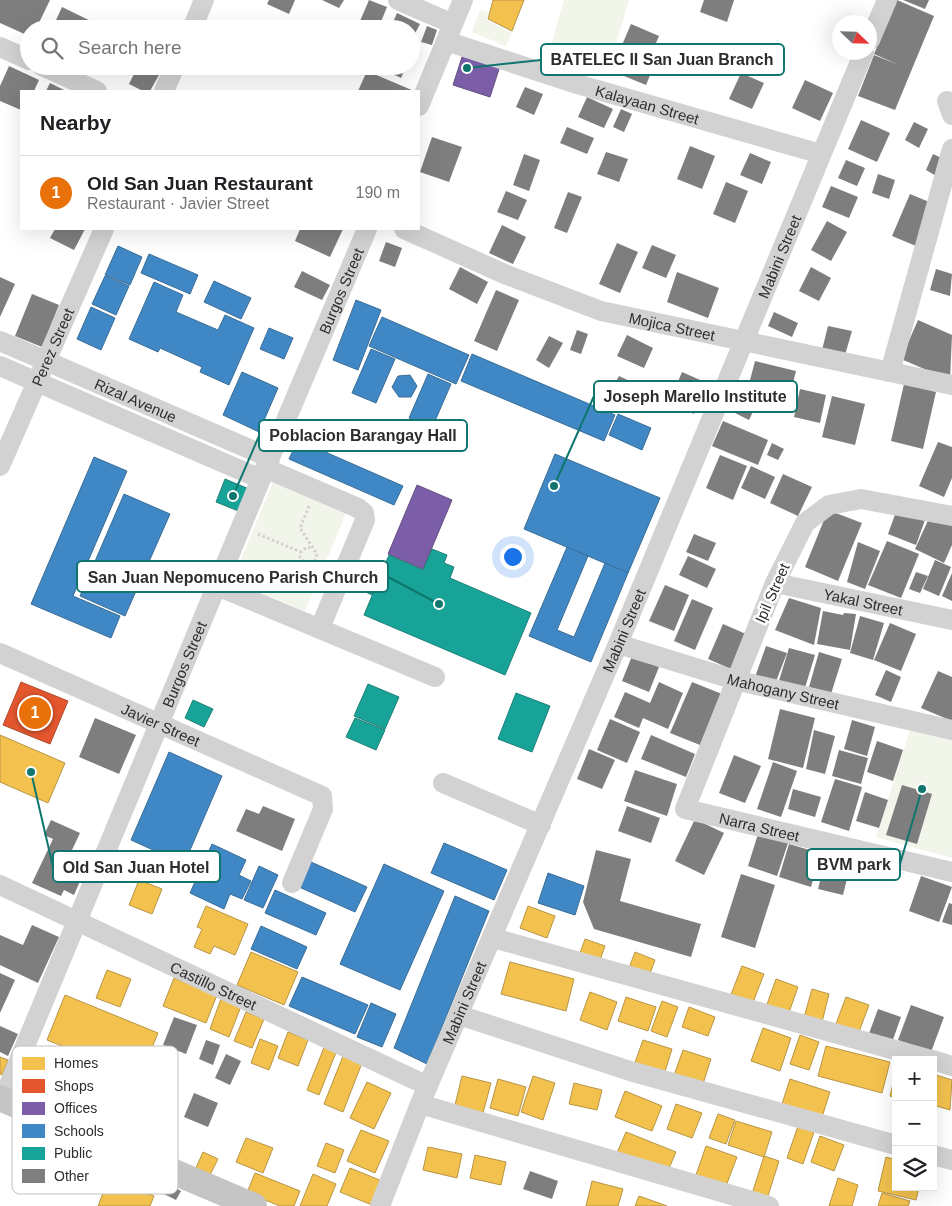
<!DOCTYPE html>
<html lang="en">
<head>
<meta charset="utf-8">
<style>
  body { margin:0; font-family:Helvetica,sans-serif; background:#f2f2f2; color:#202124 }
  .controls { position:absolute; right:15px; bottom:15px; display:grid; overflow:hidden; border-radius:0px; box-shadow:0 5px 20px #0002 }
  .controls button { width:45px; height:45px; display:grid; place-items:center; padding:0; border:0; border-bottom:1px solid #e0e0e0; background:#fff; color:#202124; font:25px sans-serif }
  .compass { position:absolute; left:832px; top:15px; width:45px; height:45px; border-radius:50%; background:#fff; box-shadow:0 5px 20px #0002; rotate:113deg }
  .you { position:absolute; left:512px; top:556px; width:18px; height:18px; margin:-12px; border:4px solid #fff; border-radius:50%; background:#1a73e8; box-shadow:0 0 0 8px #1a73e833 }
  .badge { display:grid; place-items:center; width:32px; height:32px; border-radius:50%; background:#0f766e; color:#fff; font-size:16px; font-weight:700 }
  .pin { position:absolute; translate:-50% -50%; border:2px solid #fff; box-shadow:0 1px 5px #0006 }
  .list { margin:0; padding:0; list-style:none }
  h2 { display:flex; justify-content:space-between; align-items:center; height:65px; margin:0; padding:0 20px; font-size:21px }
  h2 small { font-size:16px; font-weight:400; color:#757577 }
  .list li { display:grid; grid-template-columns:32px 1fr auto; gap:15px; align-items:center; box-sizing:border-box; height:75px; padding:0 20px; border-top:1px solid #e0e0e0 }
  .list b { display:block; font-size:19px; white-space:nowrap }
  .list p { margin:0; font-size:16px; white-space:nowrap; color:#757577 }
  .list em { font-size:16px; font-style:normal; color:#757577 }
  .icon { flex:none; width:28px; height:28px; fill:none; stroke:currentColor; stroke-width:2; stroke-linecap:round; stroke-linejoin:round }
  .map { position:relative; flex:none; width:952px; height:1206px; overflow:hidden }
  .search { position:absolute; background:#fff; box-shadow:0 5px 20px #0002; left:20px; top:20px; width:400px; height:55px; display:flex; align-items:center; gap:12px; box-sizing:border-box; padding:0 18px; border-radius:28px; color:#757577; font-size:19px }
  .panel { position:absolute; background:#fff; box-shadow:0 5px 20px #0002; left:20px; top:90px; width:400px; height:140px; border-radius:0px }
  .map>svg:first-child { display:block }
  .green { fill:#f1f5ea }
  .homes { fill:#f2c14e; stroke:#b79544 }
  .shops { fill:#e4572e; stroke:#ad4a2e }
  .offices { fill:#7b5ea7; stroke:#644f82 }
  .schools { fill:#3f88c5; stroke:#3a6d97 }
  .public { fill:#17a398; stroke:#1e8078 }
  .building { fill:#7e7e7e }
  .lines { fill:none; stroke-linecap:round; stroke-linejoin:round }
  .path { stroke:#d2d2d2; stroke-width:3; stroke-dasharray:2.5 2.5; stroke-linecap:butt }
  .minor { stroke:#d2d2d2; stroke-width:20 }
  .major { stroke:#c5c5c5; stroke-width:26 }
  .labels { text-anchor:middle; dominant-baseline:central; stroke-width:5; stroke-linejoin:round; paint-order:stroke }
  .street-label { font-size:15px; fill:#2d2d2d; stroke:#fff }
  .key { fill:#fff; stroke:#c0c0c0; stroke-width:1 }
  .key-label { font-size:14px; fill:#2d2d2d }
  .leader { fill:none; stroke:#0f766e; stroke-width:2 }
  .callout-dot { fill:#0f766e; stroke:#fff; stroke-width:2 }
  .callout { fill:#fff; stroke:#0f766e; stroke-width:2 }
  .callout-label { font-size:16px; text-anchor:middle; font-weight:bold; fill:#2d2d2d }
</style>
</head>
<body>
<div class="map">
<svg width="952" height="1206" viewBox="0 0 952 1206">
  <rect width="100%" height="100%" fill="#fff"/>
  <!-- green -->
  <g class="green">
    <polygon points="564,0 629,0 616,44 611,44 604,69 550,49"/>
    <polygon points="480,10 489,12 486,20 512,33 506,46 472,32"/>
    <polygon points="273,482 346,513 305,611 232,581"/>
    <polygon points="910,730 952,740 952,858 876,837"/>
  </g>
  <!-- homes -->
  <g class="homes">
    <polygon points="493,0 524,0 512,31 488,19"/>
    <polygon points="0,735 65,763 48,803 0,782"/>
    <polygon points="139,880 162,889 152,914 129,905"/>
    <polygon points="206,906 248,924 235,955 214,946 210,954 194,947 202,929 197,927"/>
    <polygon points="528,906 555,916 547,938 520,928"/>
    <polygon points="585,939 605,946 600,960 580,953"/>
    <polygon points="251,952 298,972 284,1005 237,985"/>
    <polygon points="635,952 655,960 649,976 629,968"/>
    <polygon points="510,962 574,979 566,1011 501,994"/>
    <polygon points="742,966 764,974 752,1005 730,997"/>
    <polygon points="107,970 131,979 120,1007 96,998"/>
    <polygon points="174,978 217,995 206,1023 163,1006"/>
    <polygon points="776,979 798,987 787,1018 765,1010"/>
    <polygon points="812,989 829,994 821,1026 803,1021"/>
    <polygon points="590,992 617,1002 607,1030 580,1020"/>
    <polygon points="65,995 158,1033 140,1077 47,1040"/>
    <polygon points="222,996 242,1004 229,1037 210,1029"/>
    <polygon points="626,997 656,1007 648,1031 618,1021"/>
    <polygon points="846,997 869,1005 857,1037 834,1029"/>
    <polygon points="662,1001 678,1007 667,1037 651,1031"/>
    <polygon points="689,1007 715,1017 708,1036 682,1027"/>
    <polygon points="246,1012 264,1019 252,1048 234,1041"/>
    <polygon points="763,1028 791,1038 780,1071 751,1061"/>
    <polygon points="288,1032 308,1040 298,1066 278,1058"/>
    <polygon points="800,1035 819,1042 809,1070 790,1064"/>
    <polygon points="260,1039 278,1046 269,1070 251,1063"/>
    <polygon points="327,1040 339,1045 319,1095 307,1090"/>
    <polygon points="643,1040 672,1049 663,1078 633,1068"/>
    <polygon points="826,1046 890,1062 882,1093 818,1076"/>
    <polygon points="683,1050 711,1059 701,1090 672,1081"/>
    <polygon points="343,1056 362,1063 343,1112 324,1104"/>
    <polygon points="0,1057 8,1060 2,1075 0,1074"/>
    <polygon points="896,1071 896,1098 890,1096"/>
    <polygon points="933,1074 952,1080 950,1110 933,1105"/>
    <polygon points="462,1076 491,1083 483,1113 455,1105"/>
    <polygon points="533,1076 555,1083 543,1120 521,1112"/>
    <polygon points="498,1079 526,1087 518,1116 490,1108"/>
    <polygon points="790,1079 830,1092 822,1117 782,1104"/>
    <polygon points="367,1082 391,1093 374,1129 350,1118"/>
    <polygon points="574,1083 602,1090 597,1110 569,1104"/>
    <polygon points="625,1091 662,1106 652,1131 615,1117"/>
    <polygon points="676,1104 702,1113 692,1138 667,1129"/>
    <polygon points="718,1114 735,1120 726,1144 709,1138"/>
    <polygon points="736,1121 772,1132 764,1157 728,1145"/>
    <polygon points="798,1126 814,1132 803,1164 787,1158"/>
    <polygon points="361,1130 389,1141 375,1173 347,1161"/>
    <polygon points="626,1132 676,1152 667,1173 617,1153"/>
    <polygon points="820,1136 844,1145 834,1171 811,1162"/>
    <polygon points="246,1138 273,1148 263,1173 236,1162"/>
    <polygon points="326,1143 344,1150 335,1173 317,1166"/>
    <polygon points="706,1146 737,1157 726,1186 696,1175"/>
    <polygon points="428,1147 462,1154 457,1178 423,1170"/>
    <polygon points="203,1152 218,1159 209,1177 195,1170"/>
    <polygon points="475,1155 506,1162 501,1185 470,1178"/>
    <polygon points="764,1156 779,1161 767,1199 752,1194"/>
    <polygon points="886,1157 896,1160 896,1187 919,1187 916,1200 878,1191"/>
    <polygon points="350,1168 382,1181 372,1205 340,1192"/>
    <polygon points="255,1173 300,1191 294,1206 280,1206 247,1193"/>
    <polygon points="313,1174 336,1184 327,1206 300,1206"/>
    <polygon points="109,1178 154,1196 150,1206 98,1206"/>
    <polygon points="838,1178 858,1185 852,1206 829,1206"/>
    <polygon points="592,1181 623,1189 618,1206 586,1206"/>
    <polygon points="882,1193 910,1201 908,1206 878,1206"/>
    <polygon points="639,1196 667,1206 635,1206"/>
  </g>
  <!-- shops -->
  <polygon class="shops" points="21,682 68,701 50,744 3,725"/>
  <!-- offices -->
  <g class="offices">
    <polygon points="463,54 500,66 490,97 453,85"/>
    <polygon points="417,485 452,500 423,569 388,554"/>
  </g>
  <!-- schools -->
  <g class="schools">
    <polygon points="118,246 142,257 130,285 105,275"/>
    <polygon points="149,254 198,275 190,294 141,273"/>
    <polygon points="105,276 129,286 116,315 92,304"/>
    <polygon points="214,281 251,298 241,319 204,302"/>
    <polygon points="154,282 183,295 176,312 218,330 225,315 254,328 229,385 200,372 202,367 160,348 158,352 129,339"/>
    <polygon points="356,300 381,310 358,370 333,360"/>
    <polygon points="91,307 115,318 101,350 77,339"/>
    <polygon points="382,317 469,355 456,384 369,346"/>
    <polygon points="269,328 293,338 284,359 260,349"/>
    <polygon points="371,349 395,359 376,403 352,393"/>
    <polygon points="472,354 615,415 604,441 461,381"/>
    <polygon points="242,372 278,388 259,432 223,415"/>
    <polygon points="428,374 451,384 432,428 409,418"/>
    <polygon points="410,375 417,386 411,397 399,397 392,387 398,376"/>
    <polygon points="618,414 651,428 642,450 609,435"/>
    <polygon points="298,440 403,486 394,505 289,459"/>
    <polygon points="555,454 660,498 628,573 524,529"/>
    <polygon points="94,457 127,471 73,596 120,616 111,638 31,604"/>
    <polygon points="124,494 170,514 125,616 80,596"/>
    <polygon points="567,547 588,556 557,630 574,637 605,563 628,573 591,662 529,636"/>
    <polygon points="169,752 222,776 184,864 131,840"/>
    <polygon points="444,843 507,870 494,900 431,873"/>
    <polygon points="212,844 246,860 239,875 251,881 242,899 230,894 224,909 190,893"/>
    <polygon points="311,862 367,887 355,912 299,887"/>
    <polygon points="384,864 444,891 400,990 340,964"/>
    <polygon points="259,866 278,875 263,908 244,900"/>
    <polygon points="548,873 584,886 575,915 538,903"/>
    <polygon points="275,890 326,913 316,935 265,913"/>
    <polygon points="455,896 489,911 427,1064 394,1048"/>
    <polygon points="261,926 307,947 297,969 251,949"/>
    <polygon points="302,977 368,1005 355,1034 289,1006"/>
    <polygon points="371,1003 396,1014 382,1047 357,1037"/>
  </g>
  <!-- public -->
  <g class="public">
    <polygon points="225,479 249,489 241,512 216,502"/>
    <polygon points="432,549 447,555 444,563 454,567 450,578 531,613 505,675 364,615 389,555 423,570"/>
    <polygon points="364,572 379,578 372,595 357,588"/>
    <polygon points="368,684 399,697 385,729 354,716"/>
    <polygon points="516,693 550,706 532,752 498,739"/>
    <polygon points="193,700 213,709 204,727 185,718"/>
    <polygon points="355,718 385,730 376,750 346,737"/>
  </g>
  <!-- building -->
  <g class="building">
    <polygon points="0,0 50,0 36,29 29,29 29,36 0,23"/>
    <polygon points="269,0 295,0 289,14 267,4"/>
    <polygon points="322,0 344,0 339,8"/>
    <polygon points="369,0 387,7 378,29 359,29 357,28"/>
    <polygon points="704,0 734,0 727,22 700,12"/>
    <polygon points="897,0 934,16 895,110 858,96 874,55 899,65 874,54"/>
    <polygon points="903,0 929,0 925,9"/>
    <polygon points="62,7 99,25 97,29 52,29"/>
    <polygon points="397,13 420,24 411,41 411,29 390,29"/>
    <polygon points="631,24 659,36 650,57 622,45"/>
    <polygon points="427,26 437,30 432,45 421,42"/>
    <polygon points="630,59 653,68 646,85 624,76"/>
    <polygon points="9,66 39,80 34,91 21,91 21,110 0,101 0,86"/>
    <polygon points="138,66 164,66 150,91 143,91 129,84"/>
    <polygon points="376,66 406,66 401,78"/>
    <polygon points="367,71 414,91 358,91"/>
    <polygon points="741,73 764,83 752,109 729,99"/>
    <polygon points="805,80 833,93 820,121 792,108"/>
    <polygon points="50,83 66,91 46,91"/>
    <polygon points="525,87 543,94 534,115 516,107"/>
    <polygon points="587,97 613,109 604,128 578,117"/>
    <polygon points="621,109 632,114 624,132 613,127"/>
    <polygon points="861,120 890,133 877,162 848,149"/>
    <polygon points="914,122 928,129 919,148 905,140"/>
    <polygon points="567,127 594,138 587,154 560,143"/>
    <polygon points="432,137 462,147 449,182 420,172"/>
    <polygon points="690,146 715,156 702,189 677,179"/>
    <polygon points="606,152 628,159 619,182 597,174"/>
    <polygon points="750,153 771,162 762,184 740,175"/>
    <polygon points="524,154 540,160 529,191 513,185"/>
    <polygon points="933,154 946,160 938,177 926,170"/>
    <polygon points="846,160 865,168 857,186 838,178"/>
    <polygon points="878,174 895,180 889,199 872,193"/>
    <polygon points="726,182 748,191 735,223 713,214"/>
    <polygon points="831,186 858,197 849,218 822,207"/>
    <polygon points="506,191 527,200 518,220 497,212"/>
    <polygon points="568,192 582,197 567,233 554,228"/>
    <polygon points="910,194 934,204 916,246 892,236"/>
    <polygon points="827,221 847,232 831,261 811,250"/>
    <polygon points="502,225 526,237 513,264 489,253"/>
    <polygon points="55,229 85,229 74,250 50,238"/>
    <polygon points="300,229 343,229 330,257 295,241"/>
    <polygon points="386,242 402,248 395,267 379,261"/>
    <polygon points="617,243 638,252 620,293 599,284"/>
    <polygon points="652,245 676,255 666,278 642,268"/>
    <polygon points="460,267 488,282 477,304 449,289"/>
    <polygon points="811,267 831,278 819,301 799,291"/>
    <polygon points="936,269 952,274 950,296 930,290"/>
    <polygon points="302,271 330,285 322,300 294,287"/>
    <polygon points="677,272 719,288 708,318 667,302"/>
    <polygon points="0,277 15,284 0,317"/>
    <polygon points="496,290 519,300 497,351 474,341"/>
    <polygon points="32,294 59,305 42,347 15,336"/>
    <polygon points="774,312 798,323 792,337 768,326"/>
    <polygon points="918,320 952,335 950,380 901,359"/>
    <polygon points="828,326 852,331 845,355 822,350"/>
    <polygon points="577,330 588,334 581,354 570,350"/>
    <polygon points="627,335 653,348 644,368 617,356"/>
    <polygon points="549,336 563,343 549,368 536,360"/>
    <polygon points="755,361 796,371 789,398 748,388"/>
    <polygon points="682,372 707,383 694,414 669,403"/>
    <polygon points="619,376 634,383 624,405 608,397"/>
    <polygon points="904,384 936,392 923,449 891,441"/>
    <polygon points="800,389 826,395 820,423 794,417"/>
    <polygon points="743,394 758,401 749,420 735,413"/>
    <polygon points="832,396 865,404 855,445 822,437"/>
    <polygon points="723,421 768,440 758,465 712,446"/>
    <polygon points="938,442 952,447 952,478 944,497 919,486"/>
    <polygon points="772,443 784,449 778,460 767,455"/>
    <polygon points="720,455 747,466 733,500 706,488"/>
    <polygon points="751,466 775,477 765,499 741,488"/>
    <polygon points="783,474 812,487 798,516 770,503"/>
    <polygon points="897,509 925,520 916,545 888,534"/>
    <polygon points="828,510 862,523 838,581 805,567"/>
    <polygon points="930,516 952,521 952,545 944,563 915,549"/>
    <polygon points="694,534 716,543 708,561 686,552"/>
    <polygon points="887,541 919,554 901,598 868,585"/>
    <polygon points="858,542 880,551 865,589 847,582"/>
    <polygon points="688,556 716,569 707,588 679,575"/>
    <polygon points="935,560 951,567 939,596 923,589"/>
    <polygon points="916,572 928,576 920,593 909,589"/>
    <polygon points="952,573 952,601 942,596"/>
    <polygon points="665,585 689,595 674,631 649,621"/>
    <polygon points="789,598 821,608 814,645 775,630"/>
    <polygon points="692,599 713,608 695,650 674,641"/>
    <polygon points="823,611 843,615 844,613 856,614 850,650 817,644"/>
    <polygon points="860,616 884,623 873,660 850,653"/>
    <polygon points="890,623 916,634 901,671 874,660"/>
    <polygon points="723,624 746,634 731,669 708,659"/>
    <polygon points="766,646 787,653 775,684 755,677"/>
    <polygon points="789,648 815,655 804,691 778,684"/>
    <polygon points="819,652 842,659 831,694 809,687"/>
    <polygon points="632,656 659,667 649,692 622,681"/>
    <polygon points="886,670 901,677 891,702 875,695"/>
    <polygon points="938,671 952,677 952,721 921,708"/>
    <polygon points="659,682 683,693 668,729 643,718 639,728 614,717 625,692 650,703"/>
    <polygon points="692,682 722,694 700,745 670,733"/>
    <polygon points="780,709 815,718 803,768 768,759"/>
    <polygon points="95,718 136,735 119,774 79,757"/>
    <polygon points="610,719 640,732 627,763 597,750"/>
    <polygon points="852,720 875,727 867,756 844,749"/>
    <polygon points="814,730 835,736 825,774 806,769"/>
    <polygon points="651,735 695,754 686,777 641,759"/>
    <polygon points="877,741 903,750 893,781 867,772"/>
    <polygon points="589,749 615,760 602,789 577,779"/>
    <polygon points="839,750 868,758 861,784 832,776"/>
    <polygon points="734,755 761,766 745,803 719,793"/>
    <polygon points="773,762 797,771 781,817 757,809"/>
    <polygon points="635,770 677,784 667,816 624,801"/>
    <polygon points="835,779 862,787 849,831 821,822"/>
    <polygon points="902,785 932,794 917,844 886,835"/>
    <polygon points="793,789 821,797 815,817 788,809"/>
    <polygon points="865,792 888,800 879,828 856,821"/>
    <polygon points="263,806 295,819 282,851 236,831 246,809 259,814"/>
    <polygon points="627,806 660,818 651,843 618,831"/>
    <polygon points="695,819 724,833 704,875 675,861"/>
    <polygon points="51,820 80,833 72,850 90,858 74,895 64,890 61,896 32,883 53,839 44,835"/>
    <polygon points="758,834 788,843 777,876 748,866"/>
    <polygon points="789,844 820,853 811,887 779,877"/>
    <polygon points="828,849 853,855 843,895 818,889"/>
    <polygon points="596,850 631,859 620,901 701,924 691,957 594,929 583,902"/>
    <polygon points="741,874 775,885 755,948 721,937"/>
    <polygon points="921,876 952,887 939,922 909,911"/>
    <polygon points="949,903 952,904 952,925 942,922"/>
    <polygon points="32,925 59,937 38,983 0,965 0,935 23,945"/>
    <polygon points="0,973 15,980 0,1013"/>
    <polygon points="911,1005 944,1017 931,1052 898,1040"/>
    <polygon points="878,1009 901,1017 890,1048 867,1039"/>
    <polygon points="174,1017 197,1025 186,1054 163,1045"/>
    <polygon points="0,1026 18,1034 8,1056 0,1052"/>
    <polygon points="206,1040 220,1045 213,1065 199,1059"/>
    <polygon points="226,1054 241,1061 230,1085 215,1078"/>
    <polygon points="194,1093 218,1103 208,1127 184,1117"/>
    <polygon points="530,1171 558,1181 552,1199 523,1189"/>
    <polygon points="159,1179 181,1191 176,1200 154,1189"/>
  </g>
  <g class="lines">
    <!-- path -->
    <g class="path">
      <polyline points="309,506 300,528 317,554 314,563 305,563 300,557 301,552 307,547 311,548"/>
      <polyline points="258,534 301,552"/>
      <polyline points="272,592 282,570 305,563"/>
    </g>
    <!-- minor -->
    <g class="minor">
      <polyline points="398,0 453,24"/>
      <polyline points="192,29 204,0"/>
      <polyline points="870,40 887,0"/>
      <path id="s1" d="M446,41L577,84L821,154"/>
      <polyline points="0,47 29,60"/>
      <polyline points="42,66 97,91"/>
      <polyline points="164,91 175,66"/>
      <polyline points="947,101 952,115"/>
      <polyline points="419,106 463,0"/>
      <path id="s2" d="M404,229L507,275L601,311L952,385"/>
      <path id="s3" d="M0,341L270,458"/>
      <polyline points="0,366 261,479"/>
      <polyline points="890,372 952,149"/>
      <path id="s4" d="M0,466L104,229"/>
      <polyline points="265,468 358,508 364,513 365,520 320,628"/>
      <path id="s5" d="M952,516L861,499L829,505L805,523L775,583L685,809L952,872"/>
      <path id="s6" d="M775,583L952,620"/>
      <polyline points="217,586 435,677"/>
      <path id="s7" d="M618,644L735,680L952,730"/>
      <path id="s8" d="M0,653L322,796L323,809L292,883"/>
      <polyline points="443,783 541,825"/>
      <path id="s9" d="M0,885L428,1086"/>
      <polyline points="493,938 931,1060"/>
      <polyline points="459,1015 630,1071 896,1145"/>
      <polyline points="933,1060 952,1066"/>
      <path id="s10" d="M3,1099L261,479L367,229"/>
      <polyline points="420,1104 769,1206"/>
      <polyline points="933,1155 952,1160"/>
      <path id="s11" d="M380,1206L420,1104L618,644L864,52"/>
    </g>
    <!-- major -->
    <polyline class="major" points="0,1098 254,1206"/>
  </g>
  <g class="labels">
    <!-- street labels -->
    <g class="street-label">
      <text stroke="none"><textPath href="#s1" startOffset="211">Kalayaan Street</textPath></text>
      <text stroke="none"><textPath href="#s11" startOffset="1030">Mabini Street</textPath></text>
      <text stroke="none"><textPath href="#s10" startOffset="876">Burgos Street</textPath></text>
      <text stroke="none"><textPath href="#s2" startOffset="286">Mojica Street</textPath></text>
      <text stroke="none"><textPath href="#s4" startOffset="130">Perez Street</textPath></text>
      <text stroke="none"><textPath href="#s3" startOffset="148">Rizal Avenue</textPath></text>
      <text transform="translate(772 593) rotate(-66)">Ipil Street</text>
      <text stroke="none"><textPath href="#s6" startOffset="90">Yakal Street</textPath></text>
      <text stroke="none"><textPath href="#s11" startOffset="625">Mabini Street</textPath></text>
      <text stroke="none"><textPath href="#s10" startOffset="471">Burgos Street</textPath></text>
      <text stroke="none"><textPath href="#s7" startOffset="172">Mahogany Street</textPath></text>
      <text stroke="none"><textPath href="#s8" startOffset="176">Javier Street</textPath></text>
      <text stroke="none"><textPath href="#s5" startOffset="542">Narra Street</textPath></text>
      <text stroke="none"><textPath href="#s9" startOffset="236">Castillo Street</textPath></text>
      <text stroke="none"><textPath href="#s11" startOffset="220">Mabini Street</textPath></text>
    </g>
  </g>
  <!-- legend -->
  <rect x="12" y="1046" width="166" height="148" rx="8" class="key"/>
  <rect x="22" y="1057" width="23" height="13" fill="#f2c14e"/>
  <rect x="22" y="1079" width="23" height="14" fill="#e4572e"/>
  <rect x="22" y="1102" width="23" height="13" fill="#7b5ea7"/>
  <rect x="22" y="1124" width="23" height="14" fill="#3f88c5"/>
  <rect x="22" y="1147" width="23" height="13" fill="#17a398"/>
  <rect x="22" y="1169" width="23" height="14" fill="#7e7e7e"/>
  <g class="key-label">
    <text x="54" y="1068">Homes</text>
    <text x="54" y="1091">Shops</text>
    <text x="54" y="1113">Offices</text>
    <text x="54" y="1136">Schools</text>
    <text x="54" y="1158">Public</text>
    <text x="54" y="1181">Other</text>
  </g>
  <!-- callouts -->
  <path class="leader" d="M467 68L541 60M554 486L594 396M233 496L259 436M439 604L388 577M922 789L900 864M31 772L53 867"/>
  <g class="callout-dot">
    <circle cx="467" cy="68" r="5"/>
    <circle cx="554" cy="486" r="5"/>
    <circle cx="233" cy="496" r="5"/>
    <circle cx="439" cy="604" r="5"/>
    <circle cx="922" cy="789" r="5"/>
    <circle cx="31" cy="772" r="5"/>
  </g>
  <g class="callout">
    <rect x="541" y="44" width="243" height="31" rx="5"/>
    <rect x="594" y="381" width="203" height="31" rx="5"/>
    <rect x="259" y="420" width="208" height="31" rx="5"/>
    <rect x="77" y="561" width="311" height="31" rx="5"/>
    <rect x="807" y="849" width="93" height="31" rx="5"/>
    <rect x="53" y="851" width="167" height="31" rx="5"/>
  </g>
  <g class="callout-label">
    <text x="662" y="65">BATELEC II San Juan Branch</text>
    <text x="695" y="402">Joseph Marello Institute</text>
    <text x="363" y="441">Poblacion Barangay Hall</text>
    <text x="233" y="583">San Juan Nepomuceno Parish Church</text>
    <text x="854" y="870">BVM park</text>
    <text x="136" y="873">Old San Juan Hotel</text>
  </g>
</svg>
<div class="controls">
<button>+</button>
<button>−</button>
<button><svg class="icon" aria-label="layers" viewBox="0 0 24 24"><path d="M12 4l9 5-9 5-9-5zM3 14l9 5 9-5"/></svg></button>
</div>
<svg class="compass" viewBox="-18 -18 36 36"><path d="M0-13l5 13h-10z" fill="#e53935"/><path d="M0 13l5-13h-10z" fill="#757577"/></svg>
<div class="you"></div>
<div class="pin badge" style="left:35px;top:713px;background:#e8710a">1</div>
<div class="search"><svg class="icon" aria-label="search" viewBox="0 0 24 24"><circle cx="10" cy="10" r="6"/><path d="M15 15l6 6"/></svg>Search here</div>
<section class="panel">
<h2>Nearby<small></small></h2>
<ul class="list">
<li><span class="badge" style="background:#e8710a">1</span><div><b>Old San Juan Restaurant</b><p>Restaurant · Javier Street</p></div><em>190 m</em></li>
</ul>
</section>
</div>
</body>
</html>
